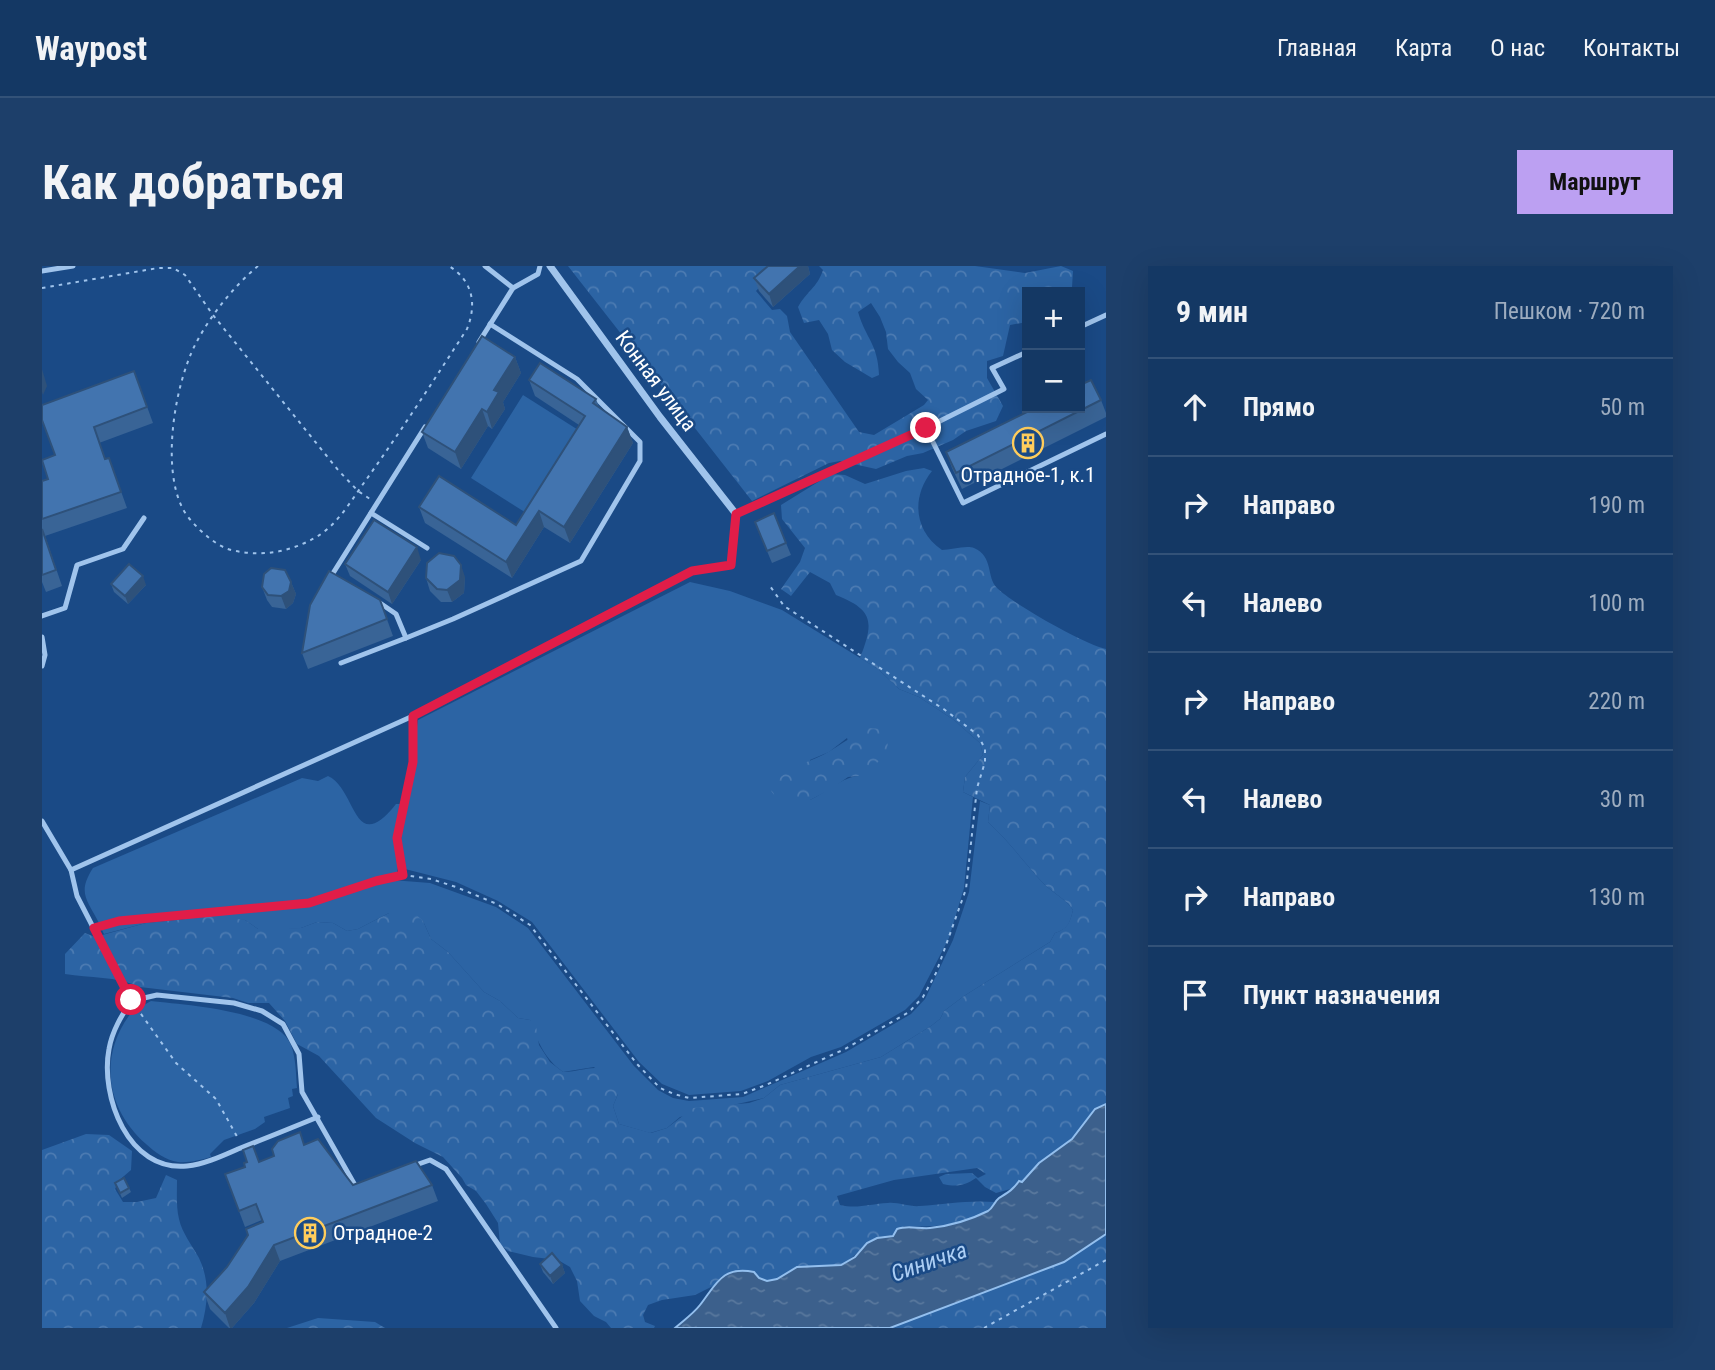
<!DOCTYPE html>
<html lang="ru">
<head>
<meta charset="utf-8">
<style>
  body { margin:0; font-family:"Roboto Condensed",sans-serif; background:#1d3f6a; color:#f1f3f6 }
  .controls { position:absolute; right:21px; top:21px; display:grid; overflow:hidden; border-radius:0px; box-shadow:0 7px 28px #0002 }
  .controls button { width:63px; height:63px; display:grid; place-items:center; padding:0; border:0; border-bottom:2px solid #335278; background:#143864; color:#f1f3f6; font:35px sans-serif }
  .stop { position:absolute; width:21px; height:21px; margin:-16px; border:5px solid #e11d48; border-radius:50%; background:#fff }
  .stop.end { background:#e11d48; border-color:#fff; box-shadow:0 2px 7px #0008 }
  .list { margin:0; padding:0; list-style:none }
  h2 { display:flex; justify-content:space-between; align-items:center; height:91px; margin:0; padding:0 28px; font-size:30px }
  h2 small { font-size:23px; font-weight:400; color:#9dacbf }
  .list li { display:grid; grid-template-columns:46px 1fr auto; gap:21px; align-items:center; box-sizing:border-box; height:98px; padding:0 28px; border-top:2px solid #335278 }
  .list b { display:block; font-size:26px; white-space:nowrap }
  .list em { font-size:23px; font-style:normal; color:#9dacbf }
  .icon { flex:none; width:38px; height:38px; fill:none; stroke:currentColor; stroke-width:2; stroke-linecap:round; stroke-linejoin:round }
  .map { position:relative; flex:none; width:1064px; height:1062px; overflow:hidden; border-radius:0px }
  header { display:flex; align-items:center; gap:42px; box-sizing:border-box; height:98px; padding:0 35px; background:#143864; border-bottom:2px solid #335278 }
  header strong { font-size:33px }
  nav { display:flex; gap:38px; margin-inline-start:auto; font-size:24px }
  .intro { display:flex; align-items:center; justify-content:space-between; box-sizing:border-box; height:168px; padding:0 42px }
  h1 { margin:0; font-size:49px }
  .button { padding:18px 32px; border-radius:0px; background:#bca0f2; color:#111; font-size:24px; font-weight:700 }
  main { display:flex; gap:42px; padding:0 42px }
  aside { flex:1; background:#143864; border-radius:0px; box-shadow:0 7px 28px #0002 }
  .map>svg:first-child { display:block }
  .grass { fill:#2c64a4; fill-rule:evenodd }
  .forest { fill:url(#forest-crowns) }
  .water { fill:url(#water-ripples); stroke:#93bfee; stroke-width:2 }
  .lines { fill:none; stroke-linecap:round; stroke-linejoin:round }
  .path { stroke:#a0c4ec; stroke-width:2; stroke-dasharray:3.5 5; stroke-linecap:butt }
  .lane { stroke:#a0c4ec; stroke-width:5 }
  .street { stroke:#a0c4ec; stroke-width:7 }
  .wall { fill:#396496 }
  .shaded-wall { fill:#2e517a }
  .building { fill:#4274af; stroke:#2e517a; stroke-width:2 }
  .route { stroke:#e11d48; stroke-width:9 }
  .labels { text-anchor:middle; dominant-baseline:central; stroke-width:5; stroke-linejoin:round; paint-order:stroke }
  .street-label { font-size:21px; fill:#fff; stroke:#1a4a86 }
  .poi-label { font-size:21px; fill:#fff; stroke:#1a4a86 }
  .water-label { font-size:23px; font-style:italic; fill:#accef4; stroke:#1a4a86 }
</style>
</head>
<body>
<header>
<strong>Waypost</strong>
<nav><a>Главная</a><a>Карта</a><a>О нас</a><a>Контакты</a></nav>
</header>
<div class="intro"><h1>Как добраться</h1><a class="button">Маршрут</a></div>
<main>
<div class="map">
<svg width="1064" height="1062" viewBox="0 0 1064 1062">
  <defs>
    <pattern id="forest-crowns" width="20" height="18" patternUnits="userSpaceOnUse" patternTransform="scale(1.75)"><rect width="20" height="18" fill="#2c64a4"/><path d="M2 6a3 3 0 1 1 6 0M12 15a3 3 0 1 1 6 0" fill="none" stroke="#4c7bb2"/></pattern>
    <pattern id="water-ripples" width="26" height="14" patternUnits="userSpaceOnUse" patternTransform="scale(1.75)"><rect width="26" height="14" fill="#3c608c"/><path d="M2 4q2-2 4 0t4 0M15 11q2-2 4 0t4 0" fill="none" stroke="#59789d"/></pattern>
  </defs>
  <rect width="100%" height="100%" fill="#1a4a86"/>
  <!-- grass -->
  <g class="grass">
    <polygon points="481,129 541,167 489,250 429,212"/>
    <path d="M648,316L688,325L740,344L836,403L857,423L877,431L912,454L938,477L941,489L923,511L921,526L931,531L922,622L907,672L877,730L863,744L799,781L769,791L726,815L699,825L647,829L620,818L597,796L490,656L456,635L414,616L363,603C352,561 368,539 373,499C375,484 373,469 376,454ZM805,472L816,510C801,511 783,527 768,534V494L787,486Z"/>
    <path d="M286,510C315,523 311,592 354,538H358L353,571L356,601L355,606L265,634L76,653L57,657C45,633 35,627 51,602L260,512L276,515Z"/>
    <path d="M938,535L948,539L946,556C967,575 983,598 1002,618C1012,628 1023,632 1031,644C1028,657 1026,663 1013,667L1008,676L922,730L902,745L898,753L889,760L839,791L738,819L722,832L638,851L625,862L608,867L577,858L571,840L576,828L552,801L521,806C502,792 496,776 488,754L476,752L458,735L442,726L406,686L389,673L381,655L359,647H347L316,663L305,665L291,657L275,656L259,662L234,664L216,663L203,654L140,653L104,657L62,668L59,662L78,657L267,639L350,614L388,617L454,641L486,662L592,800L616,824L631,832L647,835L701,831L804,786L869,748L883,733L911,674L927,626Z"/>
    <path d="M109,735C143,739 235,744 249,779C254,792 254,809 255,822L250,823L251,830L246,832L248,842L222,851L223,856L213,863L182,874L168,888L169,891C158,894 148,897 136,896C123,894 113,886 104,878C64,843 56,790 89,747L97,746L102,739Z"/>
  </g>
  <!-- forest -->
  <g class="forest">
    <path d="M526,0H729L726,11L714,25L730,44L738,43L745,50L748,66L817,166L832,169L882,139L886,134L874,123L868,107L856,96L846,83L844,66L838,51L829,37L816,46C824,73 836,78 837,109L830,112L803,96L790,84L786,68L777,54L762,57L756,41C765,25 775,22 781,4L777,0H933L983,7L1019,0L1031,5L1030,21L1033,26H985V56L968,59L961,90L945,95V112L961,140L954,155L924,165L911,174L881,187L865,190L834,203L798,195L787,197L710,235Z"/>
    <path d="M882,202L890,205C869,231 872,265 900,284C909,284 924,279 932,282C952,291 944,311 955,322C971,338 1042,378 1064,383V838L1053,843L1030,873L997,897L980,916L977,915L972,922L954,927L943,921L934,912C922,920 915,921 901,918L897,911L904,908L930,907L936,912L944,908L935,902L852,914L795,930L798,939C815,943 828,938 846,937C856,936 867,941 878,940C903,938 927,934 953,936C939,959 887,962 862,960C847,974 849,967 834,972C820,977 814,992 800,998C787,1004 771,999 757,1001C748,1002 742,1010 734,1013C726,1016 692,1011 680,1010L671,1020L653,1029L620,1034L606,1039L601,1049L603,1056L613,1060L612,1062H569L564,1056L552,1050L538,1035L535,1015L528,1001L516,994L491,991L466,985L458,978L456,957L444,938L434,925L424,919L420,912L401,891L373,877L334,852L277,790L255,778L243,755L227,737H206L191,732L98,721C74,710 48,712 23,708V688L43,667L53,671L104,657L173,650L203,654L216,663L259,662L275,656L291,657L305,665L316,663L347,647H359L368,643L381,655L389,673L406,686L442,726L458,735L476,752L488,754L494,760L497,779L508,796L521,806C548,805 557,793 578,816L576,828L571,840L577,858L609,867L625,862L651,842L707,837L722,832L738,819L839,791L889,760L898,753L902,745L922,730L1008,676L1013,667C1025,663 1028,657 1031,644C1023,632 1012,628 1002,618C983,598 967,575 946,556L948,539L921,526L923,511L941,489L938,477L912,454L877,431L857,423L836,403L818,392C832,356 832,344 794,329L788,317L768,306L749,330L739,323L758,296L763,282L740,253L739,239L789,208L803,209L823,218L864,205Z"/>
    <path d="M826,462L840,463L846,477L844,489L828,503L816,510L806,511L789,523L768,534L753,539L739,537L729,525C740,500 767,498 788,485C801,477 812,469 826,462Z"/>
    <path d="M44,868L67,869L90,885L89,904L75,916L73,923L81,936H95L114,932L124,909L135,914C135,926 134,941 137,953C140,967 150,979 157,992C168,1015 166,1038 159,1062H0V884Z"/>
    <polygon points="1064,968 1064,1062 848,1062 1022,996"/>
    <polygon points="276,1052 333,1056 343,1062 245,1062"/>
  </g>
  <!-- water -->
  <path class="water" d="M1064,838V968L1022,996L848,1062H633C642,1054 651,1048 658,1039C675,1017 680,1000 712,1006L717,1012L725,1015L735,1013L755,1001L799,999L813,991L825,977L835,972L851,970L855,963C866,959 876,963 888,962C907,960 928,954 946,945C951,942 952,936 957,932C965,927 971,924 977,915L980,916L997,897L1030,873L1053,843Z"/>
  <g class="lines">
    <!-- path -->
    <g class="path">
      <path d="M216,0C191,21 168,50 153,79C133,119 120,197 139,239C143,249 151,257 158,264C169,274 180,283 194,285C223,291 251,285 276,270C297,257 310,233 324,214C359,165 392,114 425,63C435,38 431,15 407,0"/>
      <polyline points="0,22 116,2 131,2 143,9 171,49 296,204 316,225 328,233"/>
      <polyline points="361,607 355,572 371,496 371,458"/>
      <polyline points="60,660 77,655 267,637 334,615 361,609 389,613 414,621 455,638 488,659 595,798 618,822 632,828 647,832 700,828 724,819 803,783 867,746 881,731 894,707 924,623 935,522 943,496 943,483 936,469 903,444 742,340 728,320"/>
      <polyline points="94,741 134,797 174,833 197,874"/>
      <polyline points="942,1062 1064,994"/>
    </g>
    <!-- lane -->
    <g class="lane">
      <polyline points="443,0 471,22 496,8 498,0"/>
      <polyline points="0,5 31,0"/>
      <polyline points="1038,61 1064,49"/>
      <polyline points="437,76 471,22"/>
      <polyline points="884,162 921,237 1064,168"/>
      <polyline points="329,247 385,282"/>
      <polyline points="288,312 383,161"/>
      <polyline points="0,350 23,342 35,299 81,283 102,252"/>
      <polyline points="0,371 3,389 0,400"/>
      <polyline points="364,372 411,353 539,295 598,195 598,176 535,113 448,58"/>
      <polyline points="299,397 364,372 354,348 335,335"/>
      <polyline points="0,555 29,604 35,630 89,735 115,729 192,737 220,745 241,758 257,788 260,826 314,921 316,920"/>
      <polyline points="29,604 371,450 650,305 689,299 694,248 884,162 962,123 950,102 985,86"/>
      <path d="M89,735C80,749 70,765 67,783C58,830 86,906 145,900C163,898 180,890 196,883C222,873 249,862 276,851"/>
      <polyline points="371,900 388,894 404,903 514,1062"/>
    </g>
    <!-- street -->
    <polyline class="street" points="508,0 618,151 694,248"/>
  </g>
  <!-- wall -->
  <g class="wall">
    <polygon points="726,0 766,0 768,8 731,41 717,25 712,12"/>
    <polygon points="473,91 479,107 461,136 463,143 450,163 446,160 419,203 386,182 380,166"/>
    <polygon points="92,105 111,157 57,177 63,193 67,192 85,242 3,270 20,320 4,326 0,316 0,215 6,213 13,189"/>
    <polygon points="487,114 554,133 557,141 585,161 591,177 528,277 502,261 470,312 383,257 377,241 474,259 537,159 493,130"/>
    <polygon points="1059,134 1064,147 1064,151 920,223 910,202 904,186"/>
    <polygon points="713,256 744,277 749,289 730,297"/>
    <polygon points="379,294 350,338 308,310 303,298"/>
    <polygon points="423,311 422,327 410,336 399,336 388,325 384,312"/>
    <polygon points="249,316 254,328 251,337 244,343 230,341 225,334 220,321"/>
    <polygon points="69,318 104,319 86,338 72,326"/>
    <polygon points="338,334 351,370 266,403 260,387"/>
    <polygon points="262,879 311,919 390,919 396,935 238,995 212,1037 190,1062 187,1062 168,1043 162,1026 185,1001 206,969 221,957 220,954 203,961 183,908"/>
    <polygon points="73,917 87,922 89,926 80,932"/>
    <polygon points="498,998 520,999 523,1007 511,1018 501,1006"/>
  </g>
  <!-- shaded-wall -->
  <g class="shaded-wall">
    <polygon points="758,0 766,0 768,8 731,41 727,28"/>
    <polygon points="473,91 479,107 461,136 463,143 450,163 445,146 452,124"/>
    <polygon points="0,103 5,120 1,129 0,126"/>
    <polygon points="440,143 446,160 419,203 413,186"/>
    <polygon points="585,161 591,177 528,277 522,261"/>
    <polygon points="497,245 502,261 470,312 464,296"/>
    <polygon points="375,281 379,294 350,338 346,326"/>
    <polygon points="419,299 423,311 422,327 410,336 405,324"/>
    <polygon points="101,310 104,319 86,338 83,330"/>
    <polygon points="249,316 254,328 251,337 244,343 239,330"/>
    <polygon points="232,979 238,995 212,1037 190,1062 188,1062 183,1047"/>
    <polygon points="520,999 523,1007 511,1018 508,1010"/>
  </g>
  <!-- building -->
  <g class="building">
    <polygon points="726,0 758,0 727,28 712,12"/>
    <polygon points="440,70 473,91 452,124 457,126 445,146 440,143 413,186 380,166"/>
    <polygon points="498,97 554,133 551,137 585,161 522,261 497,245 464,296 377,241 397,210 474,259 543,150 487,114"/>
    <polygon points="92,105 105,141 52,161 63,193 67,192 79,226 0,253 0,215 6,213 0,194 13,189 0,154 0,139"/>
    <polygon points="1049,114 1059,134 914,207 904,186 993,142 1038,142 1038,119"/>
    <polygon points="732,247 744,277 725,285 713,256"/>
    <polygon points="332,254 375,281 346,326 303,298"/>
    <polygon points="0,263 14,304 0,309"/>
    <polygon points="397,287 412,290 419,299 418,314 405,324 395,323 384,312 385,297"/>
    <polygon points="87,298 101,310 83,330 69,318"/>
    <polygon points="229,302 243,304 249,316 247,325 239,330 226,329 220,321 222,308"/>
    <polygon points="287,305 338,334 345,353 260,387 268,339"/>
    <polygon points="258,866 262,879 276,873 311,919 374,895 390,919 232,979 206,1021 183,1047 162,1026 185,1001 206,969 204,963 221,956 214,938 197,945 183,908 203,901 202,897 205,896 201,884 211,880 217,896 232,890 230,883 236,875"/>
    <polygon points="82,912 87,922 78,927 73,917"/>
    <polygon points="510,987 520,999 508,1010 498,998"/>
  </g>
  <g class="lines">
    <!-- route -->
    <polyline class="route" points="89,734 52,662 77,655 267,637 334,615 361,609 355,572 371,496 371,450 650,305 689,299 694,248 884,162"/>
  </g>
  <!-- icons -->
  <defs>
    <g id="building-ring" transform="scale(1.575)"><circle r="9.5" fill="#1a4a86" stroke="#ffcd5c" stroke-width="1.5"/><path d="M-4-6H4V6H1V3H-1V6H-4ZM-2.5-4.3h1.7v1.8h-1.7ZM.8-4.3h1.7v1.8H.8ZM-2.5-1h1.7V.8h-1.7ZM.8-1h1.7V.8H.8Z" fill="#ffcd5c"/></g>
  </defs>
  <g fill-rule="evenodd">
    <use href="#building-ring" x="986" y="177"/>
    <use href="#building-ring" x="268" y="967"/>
  </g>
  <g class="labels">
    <!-- street labels -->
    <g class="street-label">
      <text transform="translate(614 115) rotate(53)">Конная улица</text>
    </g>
    <!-- poi labels -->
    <g class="poi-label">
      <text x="986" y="209">Отрадное-1, к.1</text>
      <text x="291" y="967" text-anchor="start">Отрадное-2</text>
    </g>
    <!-- water labels -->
    <g class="water-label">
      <text transform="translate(887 996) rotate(-19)">Синичка</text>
    </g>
  </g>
</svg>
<div class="controls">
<button>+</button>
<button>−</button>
</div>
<div class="stop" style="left:89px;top:734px"></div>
<div class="stop end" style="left:884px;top:162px"></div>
</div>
<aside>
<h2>9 мин<small>Пешком · 720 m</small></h2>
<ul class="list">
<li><svg class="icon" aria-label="ahead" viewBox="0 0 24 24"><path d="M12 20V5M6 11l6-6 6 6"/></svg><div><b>Прямо</b></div><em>50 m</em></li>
<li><svg class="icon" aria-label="right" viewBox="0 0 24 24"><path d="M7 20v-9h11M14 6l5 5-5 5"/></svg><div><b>Направо</b></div><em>190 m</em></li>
<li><svg class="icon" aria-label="left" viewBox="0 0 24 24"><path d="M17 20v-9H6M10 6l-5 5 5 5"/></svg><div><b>Налево</b></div><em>100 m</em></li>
<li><svg class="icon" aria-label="right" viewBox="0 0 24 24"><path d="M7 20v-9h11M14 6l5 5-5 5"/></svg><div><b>Направо</b></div><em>220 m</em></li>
<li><svg class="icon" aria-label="left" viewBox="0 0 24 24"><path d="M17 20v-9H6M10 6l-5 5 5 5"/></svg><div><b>Налево</b></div><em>30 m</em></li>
<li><svg class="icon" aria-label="right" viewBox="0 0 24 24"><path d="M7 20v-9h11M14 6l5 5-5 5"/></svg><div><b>Направо</b></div><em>130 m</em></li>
<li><svg class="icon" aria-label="arrive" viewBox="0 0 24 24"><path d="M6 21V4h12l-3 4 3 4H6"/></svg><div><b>Пункт назначения</b></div></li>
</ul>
</aside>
</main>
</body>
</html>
